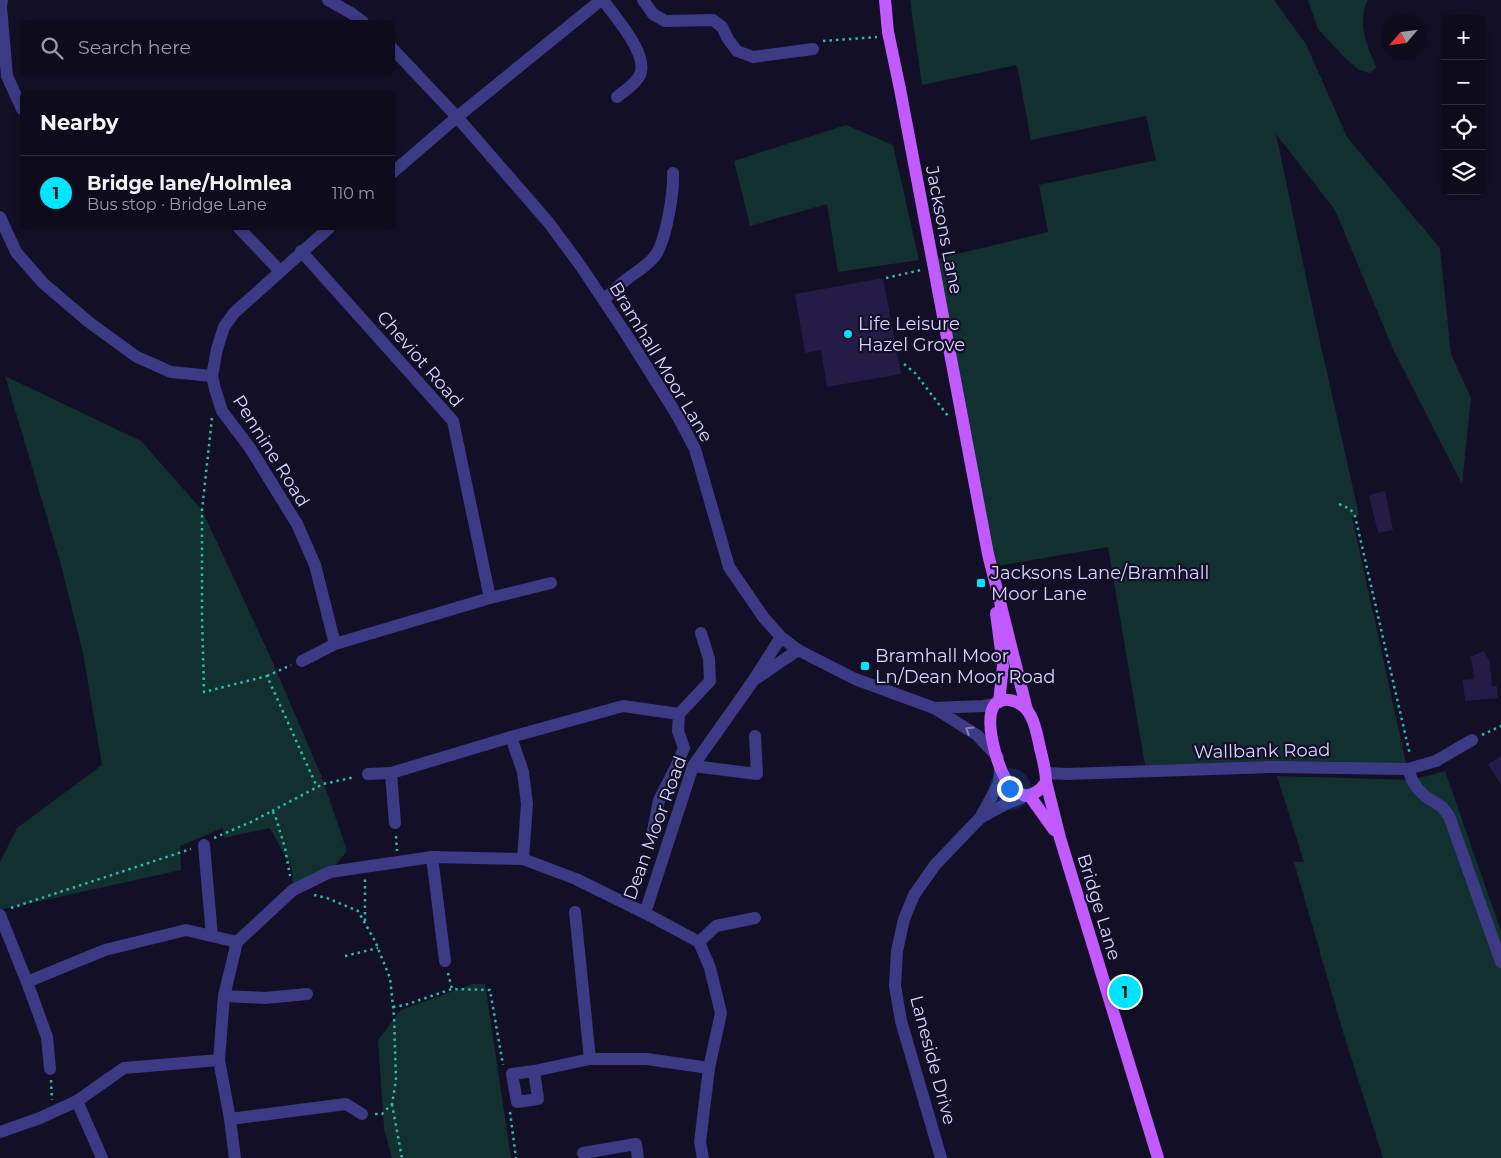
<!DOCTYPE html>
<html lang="en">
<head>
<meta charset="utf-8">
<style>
  body { margin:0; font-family:Montserrat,sans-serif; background:#1c1929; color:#f1f3f6 }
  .controls { position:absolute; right:15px; top:15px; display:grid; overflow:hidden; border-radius:8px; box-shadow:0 2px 8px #0003 }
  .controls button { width:45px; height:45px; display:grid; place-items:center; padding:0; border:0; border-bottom:1px solid #2e2b3b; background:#0e0b1c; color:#f1f3f6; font:25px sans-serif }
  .compass { position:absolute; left:1381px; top:15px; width:45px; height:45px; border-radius:50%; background:#0e0b1c; box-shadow:0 2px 8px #0003; rotate:242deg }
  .you { position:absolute; left:1009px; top:788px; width:18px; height:18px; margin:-12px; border:4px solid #fff; border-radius:50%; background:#1a73e8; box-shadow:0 0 0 8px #1a73e833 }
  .badge { display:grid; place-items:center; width:32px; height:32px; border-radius:50%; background:#00e5ff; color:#111; font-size:16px; font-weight:700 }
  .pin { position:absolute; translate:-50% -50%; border:2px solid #fff; box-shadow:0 1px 5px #0006 }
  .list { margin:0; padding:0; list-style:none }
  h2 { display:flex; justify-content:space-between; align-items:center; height:65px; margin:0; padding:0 20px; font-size:21px }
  h2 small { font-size:16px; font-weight:400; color:#9b9ba3 }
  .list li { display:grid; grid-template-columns:32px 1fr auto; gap:15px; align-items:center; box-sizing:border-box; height:75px; padding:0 20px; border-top:1px solid #2e2b3b }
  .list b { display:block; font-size:19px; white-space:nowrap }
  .list p { margin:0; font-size:16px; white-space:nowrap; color:#9b9ba3 }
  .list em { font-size:16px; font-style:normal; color:#9b9ba3 }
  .icon { flex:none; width:28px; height:28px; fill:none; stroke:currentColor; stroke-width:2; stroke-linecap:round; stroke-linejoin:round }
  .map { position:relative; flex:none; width:1501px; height:1158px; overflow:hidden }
  .search { position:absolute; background:#0e0b1c; box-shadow:0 2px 8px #0003; left:20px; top:20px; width:375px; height:55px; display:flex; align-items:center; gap:12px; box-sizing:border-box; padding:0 18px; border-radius:8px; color:#9b9ba3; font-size:19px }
  .panel { position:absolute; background:#0e0b1c; box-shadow:0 2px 8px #0003; left:20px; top:90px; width:375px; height:140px; border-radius:8px }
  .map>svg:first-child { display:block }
  .green { fill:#12302f }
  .building { fill:#241b47 }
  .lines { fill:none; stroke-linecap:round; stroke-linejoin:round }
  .path { stroke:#2fb8b0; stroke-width:2.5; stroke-dasharray:2.5 4; stroke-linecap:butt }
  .minor { stroke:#3d3a85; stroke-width:12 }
  .major { stroke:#c25bff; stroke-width:12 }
  .oneway { stroke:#837fbc }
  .poi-dot { fill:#00e5ff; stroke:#130f26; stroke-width:2 }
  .labels { text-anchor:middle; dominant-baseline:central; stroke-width:4.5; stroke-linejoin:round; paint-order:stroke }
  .street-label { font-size:18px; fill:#d9d4ff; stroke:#130f26 }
  .poi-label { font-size:18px; fill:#d9d4ff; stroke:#130f26; text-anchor:start }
</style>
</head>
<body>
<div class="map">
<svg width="1501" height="1158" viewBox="0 0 1501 1158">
  <rect width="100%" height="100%" fill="#130f26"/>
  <!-- green -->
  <g class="green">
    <polygon points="910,0 1274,0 1306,44 1347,137 1440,248 1451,354 1471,398 1462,484 1393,349 1335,210 1276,134 1313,310 1359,515 1352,517 1406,763 1145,765 1108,547 991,567 932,260 1048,232 1039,185 1156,160 1146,116 1031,140 1017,65 922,85"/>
    <path d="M1308,0H1368C1361,11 1362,31 1367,44C1369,52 1373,59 1376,67L1370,73L1359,70L1345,58L1318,29Z"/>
    <polygon points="846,125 893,145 919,260 838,272 827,204 750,226 734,161"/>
    <polygon points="5,376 141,441 202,510 270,656 321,775 347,851 330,872 293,890 292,868 270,828 224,838 223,828 180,846 181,870 0,910 0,862 17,828 102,765 83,653 59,558"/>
    <polygon points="1445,771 1501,931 1501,1158 1383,1158 1343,1032 1294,862 1304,862 1277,776 1412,780"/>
    <polygon points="472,984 485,984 511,1158 392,1158 384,1128 378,1040 401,1010"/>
  </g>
  <!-- building -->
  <g class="building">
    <polygon points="883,278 901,374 827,387 821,350 805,353 795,294"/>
    <polygon points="1385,491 1393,530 1378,533 1369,495"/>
    <polygon points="1484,651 1490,663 1492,686 1497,686 1498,698 1465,701 1463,680 1474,679 1472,662 1470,657"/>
    <polygon points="1501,756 1501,785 1488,764"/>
  </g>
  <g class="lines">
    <!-- path -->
    <g class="path">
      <polyline points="823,41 877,37"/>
      <polyline points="886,278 921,270"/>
      <polyline points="904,364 915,373 948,416"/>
      <polyline points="212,418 202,510 202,616 204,692 267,676 317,787"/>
      <path d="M1339,504C1346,507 1352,509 1355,516L1410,755"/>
      <polyline points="267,676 291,665"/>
      <polyline points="1482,735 1501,726"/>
      <polyline points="272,811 323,784 355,777"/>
      <polyline points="396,836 397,851"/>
      <polyline points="214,838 251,822 272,811 275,815 285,848 290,876"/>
      <polyline points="314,895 327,898 358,911 375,941 390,978 394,1016 396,1080 392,1104 382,1114 374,1114"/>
      <polyline points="11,908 191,849"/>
      <polyline points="365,921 365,879"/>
      <polyline points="345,956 378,948"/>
      <polyline points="448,973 452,989"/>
      <polyline points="393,1007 405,1005 452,989 490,990 503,1065"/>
      <polyline points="51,1080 52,1100"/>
      <polyline points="392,1104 402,1158"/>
      <polyline points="510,1112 516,1158"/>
    </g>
    <!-- minor -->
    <g class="minor">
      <polyline points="2,0 1,7 7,76 22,109"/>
      <polyline points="328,0 351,13 363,22"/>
      <path d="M603,0C615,17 649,54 640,75C635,85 625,90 617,97"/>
      <polyline points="643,0 653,14 665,21 713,20 722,27 728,39 737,51 753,57 813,49"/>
      <polyline points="392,48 457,117 549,223 580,265 626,334 677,415 695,449 729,567 764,618 781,637 798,650 855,679 934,708 977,735 998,757"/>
      <polyline points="392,173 457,117 601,0"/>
      <polyline points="0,217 16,252 43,283 90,323 137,357 171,372 212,376"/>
      <polyline points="239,228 280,271"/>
      <polyline points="329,228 234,313 224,327 217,349 212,376 215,389 222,411 250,448 297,524 315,565 335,644"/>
      <polyline points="301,251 453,421 490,598 335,644 302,661"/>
      <path d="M604,299C613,292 621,283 631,276C639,270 648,265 655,256C666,241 674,192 673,173"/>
      <polyline points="490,598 551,583"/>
      <polyline points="757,678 798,650"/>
      <polyline points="934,708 983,706 995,704"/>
      <polyline points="693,766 757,774 755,736"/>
      <polyline points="1408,769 1412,780 1417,788 1425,796 1442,807 1449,816 1501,962"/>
      <polyline points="1046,773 1067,774 1272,767 1408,769 1436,761 1472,740"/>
      <polyline points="368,774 391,773"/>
      <polyline points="980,818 1008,803 1025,796"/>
      <polyline points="395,823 391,773 511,737"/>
      <polyline points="652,836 659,800 675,769 684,748 678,731 679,714"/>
      <polyline points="204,845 212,936"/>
      <polyline points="432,857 445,961"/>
      <polyline points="523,859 527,804 523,772 511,737 623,706 679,714 710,681 709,659 701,633"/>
      <polyline points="575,912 590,1059"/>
      <polyline points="645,913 699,942 710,968 721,1013 709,1068 700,1142 703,1158"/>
      <polyline points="0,915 27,982"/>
      <polyline points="699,942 716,926 755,918"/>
      <polyline points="224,996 265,998 307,994"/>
      <polyline points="50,1069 47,1037 27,982 105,950 186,930 237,942"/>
      <polyline points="534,1071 512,1074 517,1102 538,1099 534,1071 590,1059 647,1059 709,1068"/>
      <polyline points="77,1101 102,1158"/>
      <polyline points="230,1119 346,1104 362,1114"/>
      <polyline points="0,1132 40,1118 77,1101 124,1068 219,1060"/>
      <polyline points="583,1153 636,1144 638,1158"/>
      <polyline points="235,1158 230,1119 219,1060 224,996 237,942 293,890 330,872 432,857 523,859 576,879 645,913 693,766 753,681 781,637"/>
      <polyline points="941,1158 901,1021 895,986 897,951 904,919 914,895 935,865 980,818 999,783 1000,767"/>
    </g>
    <!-- major -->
    <g class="major">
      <polyline points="885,0 888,32 900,89 988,554 1027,710"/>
      <polyline points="996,613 1003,666 999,702"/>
      <path d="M1046,782C1040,791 1035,794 1025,796C1017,792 1010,787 1005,778C997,763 983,720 995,704C998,701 1005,699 1009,700C1033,703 1036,730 1040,748C1043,760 1046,771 1046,782L1060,838L1158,1158"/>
      <polyline points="1029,795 1054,830"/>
    </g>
  </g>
  <!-- one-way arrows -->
  <defs><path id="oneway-chevron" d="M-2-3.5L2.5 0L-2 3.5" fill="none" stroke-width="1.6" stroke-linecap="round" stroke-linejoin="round" transform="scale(1.25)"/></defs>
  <use class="oneway" href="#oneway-chevron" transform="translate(969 730) rotate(-148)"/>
  <!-- markers -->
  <g class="poi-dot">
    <circle cx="848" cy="334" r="5"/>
    <rect x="976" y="578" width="10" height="10" rx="2.5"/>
    <rect x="860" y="661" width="10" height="10" rx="2.5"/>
  </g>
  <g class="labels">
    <!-- street labels -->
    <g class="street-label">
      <text transform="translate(944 230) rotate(79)">Jacksons Lane</text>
      <text transform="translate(420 359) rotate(49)">Cheviot Road</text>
      <text transform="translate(661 362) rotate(59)">Bramhall Moor Lane</text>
      <text transform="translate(271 451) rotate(58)">Pennine Road</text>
      <text transform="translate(1262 751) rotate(-1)">Wallbank Road</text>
      <text transform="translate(655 828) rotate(-70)">Dean Moor Road</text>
      <text transform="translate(1099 907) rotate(73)">Bridge Lane</text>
      <text transform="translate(933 1060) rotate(75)">Laneside Drive</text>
    </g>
    <!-- poi labels -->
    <g class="poi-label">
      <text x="858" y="324">Life Leisure<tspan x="858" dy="21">Hazel Grove</tspan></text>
      <text x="991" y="573">Jacksons Lane/Bramhall<tspan x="991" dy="21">Moor Lane</tspan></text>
      <text x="875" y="656">Bramhall Moor<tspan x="875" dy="21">Ln/Dean Moor Road</tspan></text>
    </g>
  </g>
</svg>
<div class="controls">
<button>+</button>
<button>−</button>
<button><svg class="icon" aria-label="locate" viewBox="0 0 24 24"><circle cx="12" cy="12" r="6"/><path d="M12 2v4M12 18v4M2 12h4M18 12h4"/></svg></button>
<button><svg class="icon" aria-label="layers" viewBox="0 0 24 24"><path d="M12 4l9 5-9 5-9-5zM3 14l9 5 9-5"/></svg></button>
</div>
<svg class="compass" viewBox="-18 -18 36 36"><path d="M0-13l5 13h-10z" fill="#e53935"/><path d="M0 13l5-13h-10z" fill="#9b9ba3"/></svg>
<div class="you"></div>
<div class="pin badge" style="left:1125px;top:992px">1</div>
<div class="search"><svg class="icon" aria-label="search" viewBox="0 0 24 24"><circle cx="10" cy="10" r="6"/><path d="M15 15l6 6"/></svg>Search here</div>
<section class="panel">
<h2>Nearby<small></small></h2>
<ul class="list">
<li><span class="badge">1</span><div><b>Bridge lane/Holmlea</b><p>Bus stop · Bridge Lane</p></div><em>110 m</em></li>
</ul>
</section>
</div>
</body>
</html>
